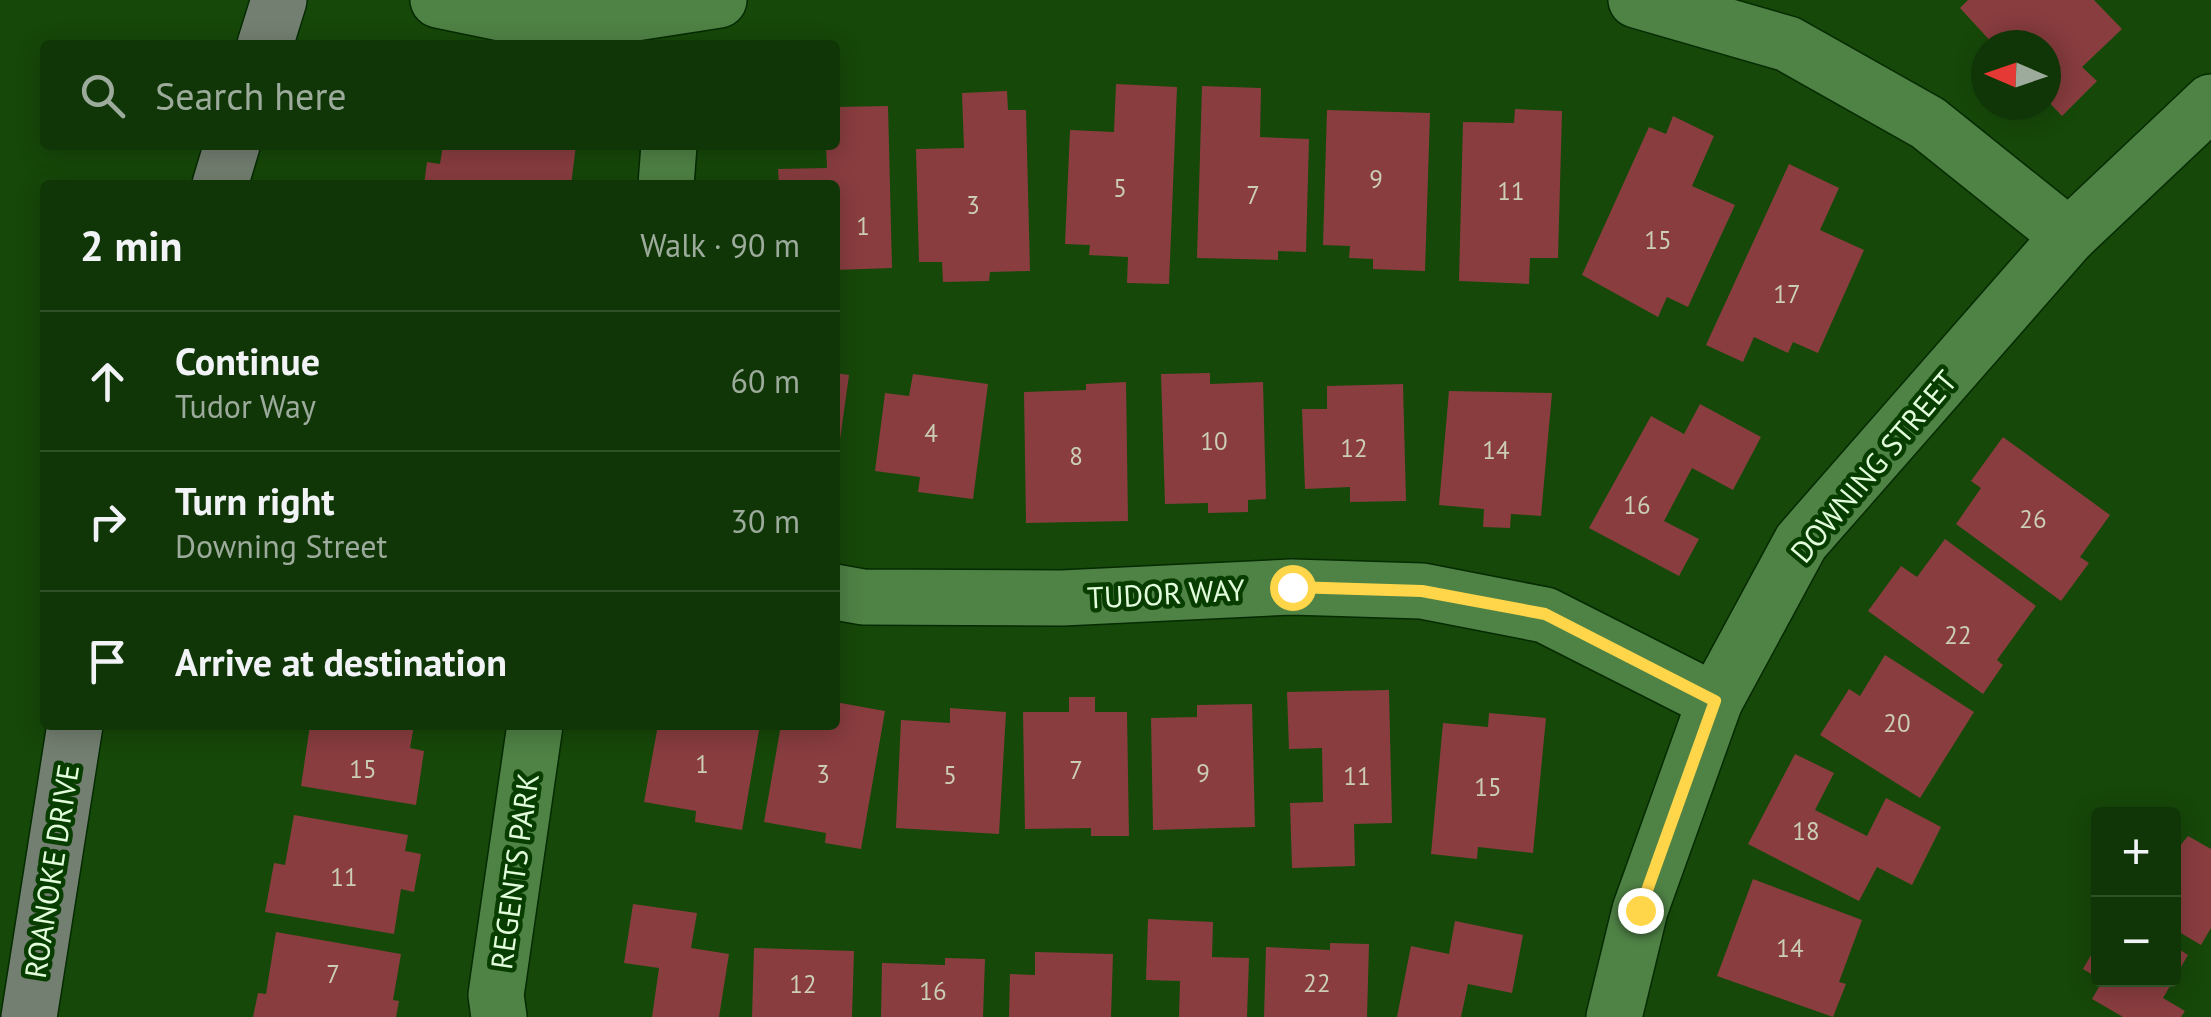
<!DOCTYPE html>
<html lang="en">
<head>
<meta charset="utf-8">
<style>
  body { margin:0; font-family:"PT Sans",sans-serif; background:#193e11; color:#f1f3f6 }
  .controls { position:absolute; right:30px; bottom:30px; display:grid; overflow:hidden; border-radius:10px; box-shadow:0 5px 25px #0003 }
  .controls button { width:90px; height:90px; display:grid; place-items:center; padding:0; border:0; border-bottom:2px solid #305028; background:#103607; color:#f1f3f6; font:50px sans-serif }
  .compass { position:absolute; left:1971px; top:30px; width:90px; height:90px; border-radius:50%; background:#103607; box-shadow:0 5px 25px #0003; rotate:272deg }
  .stop { position:absolute; width:30px; height:30px; margin:-22px; border:8px solid #ffd54a; border-radius:50%; background:#fff }
  .stop.end { background:#ffd54a; border-color:#fff; box-shadow:0 2px 10px #0008 }
  .list { margin:0; padding:0; list-style:none }
  h2 { display:flex; justify-content:space-between; align-items:center; height:130px; margin:0; padding:0 40px; font-size:42px }
  h2 small { font-size:32px; font-weight:400; color:#9cab9b }
  .list li { display:grid; grid-template-columns:65px 1fr auto; gap:30px; align-items:center; box-sizing:border-box; height:140px; padding:0 40px; border-top:2px solid #305028 }
  .list b { display:block; font-size:38px; white-space:nowrap }
  .list p { margin:0; font-size:32px; white-space:nowrap; color:#9cab9b }
  .list em { font-size:32px; font-style:normal; color:#9cab9b }
  .icon { flex:none; width:55px; height:55px; fill:none; stroke:currentColor; stroke-width:2; stroke-linecap:round; stroke-linejoin:round }
  .map { position:relative; flex:none; width:2211px; height:1017px; overflow:hidden }
  .search { position:absolute; background:#103607; box-shadow:0 5px 25px #0003; left:40px; top:40px; width:800px; height:110px; display:flex; align-items:center; gap:25px; box-sizing:border-box; padding:0 35px; border-radius:10px; color:#9cab9b; font-size:38px }
  .panel { position:absolute; background:#103607; box-shadow:0 5px 25px #0003; left:40px; top:180px; width:800px; height:550px; border-radius:10px }
  .map>svg:first-child { display:block }
  .building { fill:#893d3f }
  .lines { fill:none; stroke-linecap:round; stroke-linejoin:round }
  .street-casing { stroke:#052b00; stroke-width:58 }
  .secondary-casing { stroke:#052b00; stroke-width:58 }
  .street { stroke:#4f8245; stroke-width:55 }
  .secondary { stroke:#737f71; stroke-width:55 }
  .route { stroke:#ffd54a; stroke-width:12 }
  .labels { text-anchor:middle; dominant-baseline:central; stroke-width:9; stroke-linejoin:round; paint-order:stroke }
  .number-label { font-size:25px; fill:#cccdb5 }
  .street-label { font-size:30px; fill:#e2fddc; stroke:#083d00 }
</style>
</head>
<body>
<div class="map">
<svg width="2211" height="1017" viewBox="0 0 2211 1017">
  <rect width="100%" height="100%" fill="#164809"/>
  <!-- building -->
  <g class="building">
    <polygon points="1968,0 2094,0 2122,29 2082,67 2097,81 2062,116 2046,99 2046,45 1994,45 1960,8"/>
    <polygon points="1116,84 1177,87 1169,284 1127,283 1128,257 1089,255 1090,245 1065,244 1070,130 1114,132"/>
    <polygon points="1202,86 1261,88 1260,137 1309,139 1306,252 1278,251 1278,260 1197,258"/>
    <polygon points="1007,91 1008,110 1026,110 1030,271 990,272 989,281 943,282 942,262 919,262 916,149 964,148 962,93"/>
    <polygon points="888,106 892,268 835,270 835,185 779,185 778,169 827,168 826,145 835,145 835,107"/>
    <polygon points="1515,109 1562,111 1558,258 1530,258 1529,284 1459,281 1463,122 1514,123"/>
    <polygon points="1327,110 1430,113 1425,271 1373,269 1373,259 1349,258 1350,246 1323,245"/>
    <polygon points="1673,116 1714,136 1692,186 1735,205 1688,307 1667,297 1658,317 1582,275 1649,127 1666,134"/>
    <polygon points="443,145 576,145 571,185 424,185 427,162 440,164"/>
    <polygon points="1789,164 1839,188 1820,230 1864,250 1818,353 1793,342 1788,353 1754,337 1743,362 1706,345"/>
    <polygon points="835,373 849,375 837,461 835,461"/>
    <polygon points="1210,373 1210,384 1263,382 1266,499 1248,500 1248,512 1208,513 1208,503 1165,504 1161,374"/>
    <polygon points="913,374 988,384 973,499 918,492 920,477 875,471 885,393 909,396"/>
    <polygon points="1126,382 1128,521 1026,523 1024,392 1086,390 1086,384"/>
    <polygon points="1403,384 1406,501 1350,502 1350,487 1305,489 1302,409 1327,409 1327,386"/>
    <polygon points="1449,391 1552,393 1541,516 1511,514 1510,528 1483,527 1484,509 1439,505"/>
    <polygon points="1700,404 1761,437 1733,490 1692,468 1664,521 1699,539 1679,576 1589,528 1651,416 1684,434"/>
    <polygon points="2003,437 2110,515 2080,557 2089,563 2061,601 1956,524 1981,488 1971,481"/>
    <polygon points="1945,539 2036,606 1997,660 2003,665 1983,694 1868,611 1901,566 1917,577"/>
    <polygon points="1885,655 1974,712 1920,798 1820,735 1849,689 1860,696"/>
    <polygon points="1389,690 1392,823 1354,824 1355,866 1292,868 1290,803 1323,802 1322,748 1289,749 1287,692"/>
    <polygon points="1069,697 1095,697 1095,712 1127,712 1129,836 1091,836 1091,828 1025,829 1023,712 1069,712"/>
    <polygon points="835,702 885,711 861,849 825,843 826,833 764,822 781,725 835,725"/>
    <polygon points="1252,704 1255,827 1153,830 1151,718 1197,717 1197,705"/>
    <polygon points="950,708 1006,712 999,834 896,828 901,720 950,723"/>
    <polygon points="1489,713 1546,718 1533,853 1478,847 1477,859 1431,854 1443,723 1488,727"/>
    <polygon points="310,725 414,725 410,748 424,751 416,805 301,786"/>
    <polygon points="658,725 760,725 742,830 695,822 696,811 644,802"/>
    <polygon points="1795,754 1834,773 1815,810 1867,836 1886,798 1941,827 1912,885 1877,867 1859,901 1748,844"/>
    <polygon points="294,815 408,835 405,851 421,854 414,892 401,889 394,934 265,912 274,863 285,865"/>
    <polygon points="2188,836 2211,849 2211,928 2201,945 2174,929 2174,853"/>
    <polygon points="1753,879 1862,920 1839,982 1846,984 1833,1017 1717,976"/>
    <polygon points="633,904 697,913 691,948 729,954 719,1017 652,1017 659,968 624,963"/>
    <polygon points="1148,919 1213,922 1212,957 1249,958 1247,1017 1179,1017 1180,981 1146,980"/>
    <polygon points="1455,921 1523,935 1512,993 1468,984 1461,1017 1397,1017 1411,946 1449,954"/>
    <polygon points="276,932 401,954 393,1000 399,1001 396,1017 253,1017 258,993 266,994"/>
    <polygon points="1330,943 1369,944 1367,1017 1264,1017 1266,947 1330,950"/>
    <polygon points="2098,943 2098,978 2083,969"/>
    <polygon points="2174,946 2188,955 2163,998 2185,1011 2181,1017 2123,1017 2092,999 2103,980 2174,980"/>
    <polygon points="754,948 854,951 852,1017 752,1017"/>
    <polygon points="1035,952 1113,954 1111,1017 1009,1017 1010,974 1035,975"/>
    <polygon points="945,958 985,959 983,1017 881,1017 882,963 945,965"/>
  </g>
  <g class="lines">
    <!-- street casing -->
    <g class="street-casing">
      <g id="street">
        <polyline points="438,0 558,25 719,0"/>
        <polyline points="1636,0 1788,44 1928,123 2069,236"/>
        <polyline points="666,185 669,145"/>
        <polyline points="835,592 863,597 1062,598 1292,587 1422,591 1545,615 1715,701"/>
        <polyline points="499,1017 496,995 535,725"/>
        <polyline points="1614,1017 1640,910 1715,701 1801,542 2069,236 2211,102"/>
      </g>
    </g>
    <!-- secondary casing -->
    <g class="secondary-casing">
      <g id="secondary">
        <polyline points="265,45 279,0"/>
        <polyline points="220,185 232,145"/>
        <polyline points="29,1017 75,725"/>
      </g>
    </g>
    <!-- street -->
    <use href="#street" class="street"/>
    <!-- secondary -->
    <use href="#secondary" class="secondary"/>
  </g>
  <g class="lines">
    <!-- route -->
    <polyline class="route" points="1292,587 1422,591 1545,614 1715,701 1640,910"/>
  </g>
  <g class="labels">
    <!-- number labels -->
    <g class="number-label">
      <text x="1376" y="179">9</text>
      <text x="1120" y="188">5</text>
      <text x="1511" y="191">11</text>
      <text x="1253" y="195">7</text>
      <text x="973" y="205">3</text>
      <text x="863" y="226">1</text>
      <text x="1658" y="240">15</text>
      <text x="1787" y="294">17</text>
      <text x="931" y="433">4</text>
      <text x="1214" y="441">10</text>
      <text x="1354" y="448">12</text>
      <text x="1496" y="450">14</text>
      <text x="1076" y="456">8</text>
      <text x="1637" y="505">16</text>
      <text x="2033" y="519">26</text>
      <text x="1958" y="635">22</text>
      <text x="1897" y="723">20</text>
      <text x="702" y="764">1</text>
      <text x="363" y="769">15</text>
      <text x="1076" y="770">7</text>
      <text x="1203" y="773">9</text>
      <text x="823" y="774">3</text>
      <text x="950" y="775">5</text>
      <text x="1357" y="776">11</text>
      <text x="1488" y="787">15</text>
      <text x="1806" y="831">18</text>
      <text x="344" y="877">11</text>
      <text x="1790" y="948">14</text>
      <text x="333" y="974">7</text>
      <text x="1317" y="983">22</text>
      <text x="803" y="984">12</text>
      <text x="933" y="991">16</text>
    </g>
    <!-- street labels -->
    <g class="street-label">
      <text transform="translate(1873 466) rotate(-50)">DOWNING STREET</text>
      <text transform="translate(1166 593) rotate(-3)">TUDOR WAY</text>
      <text transform="translate(51 871) rotate(-81)">ROANOKE DRIVE</text>
      <text transform="translate(514 871) rotate(-82)">REGENTS PARK</text>
    </g>
  </g>
</svg>
<div class="controls">
<button>+</button>
<button>−</button>
</div>
<svg class="compass" viewBox="-18 -18 36 36"><path d="M0-13l5 13h-10z" fill="#e53935"/><path d="M0 13l5-13h-10z" fill="#9cab9b"/></svg>
<div class="stop" style="left:1292px;top:587px"></div>
<div class="stop end" style="left:1640px;top:910px"></div>
<div class="search"><svg class="icon" aria-label="search" viewBox="0 0 24 24"><circle cx="10" cy="10" r="6"/><path d="M15 15l6 6"/></svg>Search here</div>
<section class="panel">
<h2>2 min<small>Walk · 90 m</small></h2>
<ul class="list">
<li><svg class="icon" aria-label="ahead" viewBox="0 0 24 24"><path d="M12 20V5M6 11l6-6 6 6"/></svg><div><b>Continue</b><p>Tudor Way</p></div><em>60 m</em></li>
<li><svg class="icon" aria-label="right" viewBox="0 0 24 24"><path d="M7 20v-9h11M14 6l5 5-5 5"/></svg><div><b>Turn right</b><p>Downing Street</p></div><em>30 m</em></li>
<li><svg class="icon" aria-label="arrive" viewBox="0 0 24 24"><path d="M6 21V4h12l-3 4 3 4H6"/></svg><div><b>Arrive at destination</b></div></li>
</ul>
</section>
</div>
</body>
</html>
